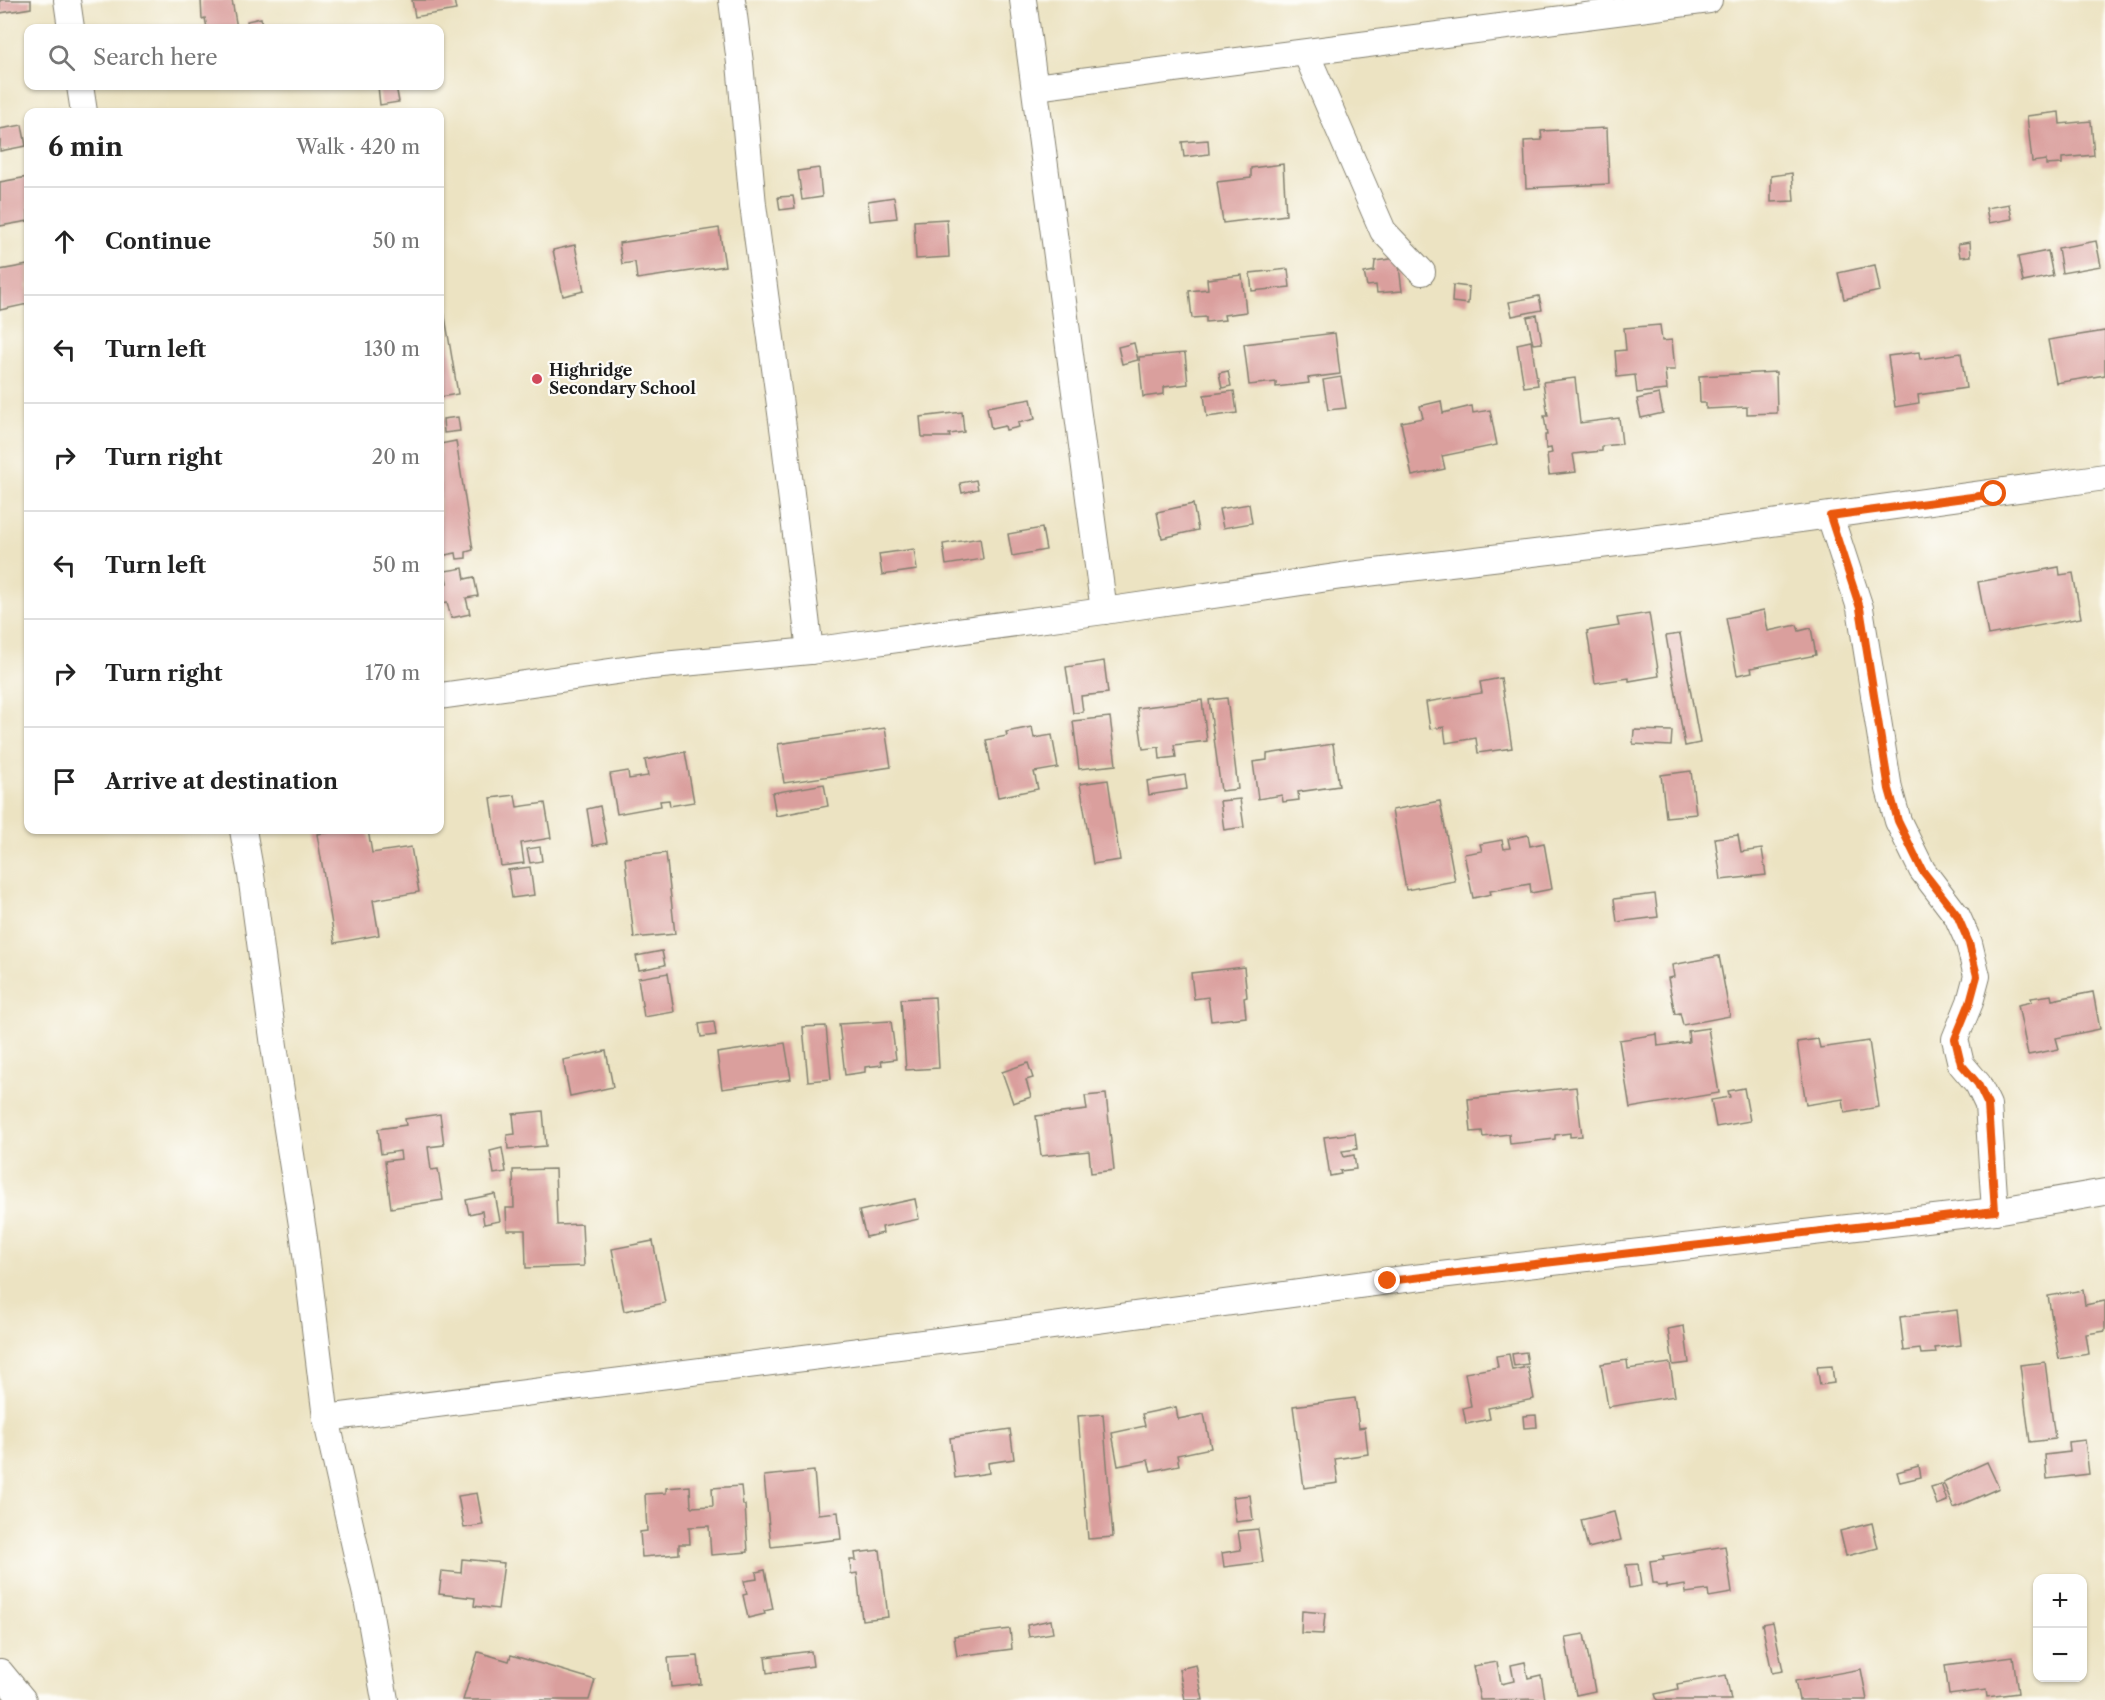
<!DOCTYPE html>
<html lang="en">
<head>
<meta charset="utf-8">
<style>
  body { margin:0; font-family:"Libre Caslon Text",serif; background:#f6f6f6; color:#222 }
  .controls { position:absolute; right:18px; bottom:18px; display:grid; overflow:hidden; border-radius:12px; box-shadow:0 2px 4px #0004 }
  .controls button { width:54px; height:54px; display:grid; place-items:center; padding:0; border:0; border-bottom:2px solid #e0e0e0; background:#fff; color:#222; font:30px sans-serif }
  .stop { position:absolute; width:18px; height:18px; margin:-14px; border:4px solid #ea580c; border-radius:50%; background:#fff }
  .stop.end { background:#ea580c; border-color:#fff; box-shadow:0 2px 6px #0008 }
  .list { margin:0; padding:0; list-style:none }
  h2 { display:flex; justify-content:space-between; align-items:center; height:78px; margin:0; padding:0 24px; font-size:26px }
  h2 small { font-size:20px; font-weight:400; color:#767676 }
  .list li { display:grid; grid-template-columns:39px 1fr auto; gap:18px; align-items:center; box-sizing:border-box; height:108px; padding:0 24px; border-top:2px solid #e0e0e0 }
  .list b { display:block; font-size:22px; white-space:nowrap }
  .list em { font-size:20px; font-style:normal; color:#767676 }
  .icon { flex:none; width:33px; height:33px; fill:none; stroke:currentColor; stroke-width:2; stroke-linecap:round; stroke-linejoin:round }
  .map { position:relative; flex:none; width:2105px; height:1700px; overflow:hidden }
  .search { position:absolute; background:#fff; box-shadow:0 2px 4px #0004; left:24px; top:24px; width:420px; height:66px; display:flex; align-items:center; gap:15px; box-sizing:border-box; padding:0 21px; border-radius:12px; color:#767676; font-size:22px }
  .panel { position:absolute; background:#fff; box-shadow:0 2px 4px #0004; left:24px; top:108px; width:420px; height:726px; border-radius:12px }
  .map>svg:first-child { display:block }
  .building { fill:#da9f9d }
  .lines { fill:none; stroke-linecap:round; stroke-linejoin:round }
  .street-casing { stroke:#84806f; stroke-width:28 }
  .street { stroke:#fff; stroke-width:26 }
  .route { stroke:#ea580c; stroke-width:8 }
  .poi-dot { fill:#d1495b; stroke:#fdfcf7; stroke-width:2 }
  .labels { text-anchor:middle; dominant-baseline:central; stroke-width:4.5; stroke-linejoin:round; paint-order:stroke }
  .poi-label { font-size:16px; font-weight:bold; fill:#1c1c1c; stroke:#fdfcf7; text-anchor:start }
</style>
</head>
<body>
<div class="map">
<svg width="2105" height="1700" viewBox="0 0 2105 1700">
  <rect width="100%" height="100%" fill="#fdfcf7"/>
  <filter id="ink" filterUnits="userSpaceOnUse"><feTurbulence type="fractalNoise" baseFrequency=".0167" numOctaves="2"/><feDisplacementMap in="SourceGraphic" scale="12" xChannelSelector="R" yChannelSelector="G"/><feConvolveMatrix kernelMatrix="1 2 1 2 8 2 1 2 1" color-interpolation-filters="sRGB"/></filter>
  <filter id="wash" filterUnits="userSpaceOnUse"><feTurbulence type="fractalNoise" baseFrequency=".008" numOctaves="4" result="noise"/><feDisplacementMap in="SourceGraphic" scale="24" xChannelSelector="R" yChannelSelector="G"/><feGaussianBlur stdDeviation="1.35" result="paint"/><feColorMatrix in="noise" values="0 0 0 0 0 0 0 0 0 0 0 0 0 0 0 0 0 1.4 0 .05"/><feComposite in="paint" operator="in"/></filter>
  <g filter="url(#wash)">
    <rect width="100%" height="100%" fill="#ece3c2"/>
    <g id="blocks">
      <!-- building -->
      <g class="building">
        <polygon points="0,0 31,0 31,8 0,13"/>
        <polygon points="201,0 232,0 237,28 207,28 205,18 202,19"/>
        <polygon points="412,0 454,0 456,10 415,17"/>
        <polygon points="261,18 263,28 248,28 247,21"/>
        <polygon points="378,86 396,86 399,102 380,105"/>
        <polygon points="2059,112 2060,124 2091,121 2094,155 2062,158 2062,164 2046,165 2046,160 2032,162 2027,116"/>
        <polygon points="22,125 26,146 0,151 0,129"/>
        <polygon points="1607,128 1609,184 1526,188 1524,141 1542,140 1541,131"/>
        <polygon points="1208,140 1209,154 1184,157 1182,142"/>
        <polygon points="1283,164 1286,215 1223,223 1217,182 1251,178 1251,168"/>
        <polygon points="819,168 822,197 802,200 798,171"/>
        <polygon points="1792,173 1794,201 1771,202 1771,176"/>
        <polygon points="28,177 28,221 0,226 0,182"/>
        <polygon points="793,196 795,208 780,210 778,197"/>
        <polygon points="894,197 897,218 870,221 868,201"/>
        <polygon points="2009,204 2012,219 1989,223 1986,208"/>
        <polygon points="947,219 949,257 916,259 914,221"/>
        <polygon points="719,228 725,266 637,279 635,262 622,264 619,243"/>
        <polygon points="2096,241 2101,266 2062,273 2058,248"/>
        <polygon points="1970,242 1971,256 1960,257 1958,244"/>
        <polygon points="575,245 584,291 563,296 553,250"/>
        <polygon points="2048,251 2053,276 2023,282 2018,257"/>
        <polygon points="1398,258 1402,291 1377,293 1376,285 1367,286 1364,273 1374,271 1375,261"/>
        <polygon points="28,265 28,304 0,310 0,270"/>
        <polygon points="1875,265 1880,291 1844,299 1838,273"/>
        <polygon points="1288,269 1290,287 1252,291 1250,273"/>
        <polygon points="1242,275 1246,312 1224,315 1225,320 1206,322 1206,317 1192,318 1189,291 1208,289 1207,279"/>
        <polygon points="1453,285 1469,287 1468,304 1452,302"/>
        <polygon points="440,287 458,394 440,397"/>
        <polygon points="1539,296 1542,310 1512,316 1509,302"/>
        <polygon points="1537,315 1542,343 1533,344 1527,317"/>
        <polygon points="1660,325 1662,341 1672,340 1675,370 1665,370 1667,390 1637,393 1635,375 1617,377 1615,351 1626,350 1624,328"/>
        <polygon points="2105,331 2105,375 2056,383 2048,340"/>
        <polygon points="1335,333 1340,374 1308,378 1309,383 1276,387 1276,382 1249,385 1244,344"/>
        <polygon points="1531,341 1538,385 1524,387 1517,344"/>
        <polygon points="1134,343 1138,360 1122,364 1118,347"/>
        <polygon points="1919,352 1920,359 1961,353 1966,388 1918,395 1919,403 1895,407 1888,356"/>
        <polygon points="1185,353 1188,384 1164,387 1164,394 1143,397 1139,357"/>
        <polygon points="1228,371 1231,386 1222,388 1219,373"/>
        <polygon points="1776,372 1777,413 1747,414 1747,407 1706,409 1706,403 1700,403 1699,376"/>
        <polygon points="1341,377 1346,408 1328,410 1323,380"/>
        <polygon points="1575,378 1580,423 1619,418 1622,444 1602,446 1602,451 1573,454 1576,472 1549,475 1547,454 1552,453 1551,448 1546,449 1545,435 1547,435 1544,416 1548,416 1543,382"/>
        <polygon points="1234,391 1237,413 1207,417 1204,395"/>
        <polygon points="1659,394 1663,413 1641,418 1637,399"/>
        <polygon points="1031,399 1035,419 1018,423 1019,427 1006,430 1005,426 991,429 987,407"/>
        <polygon points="1441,401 1443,413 1472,406 1473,413 1490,410 1497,445 1442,456 1445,469 1412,476 1401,422 1423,418 1420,406"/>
        <polygon points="962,412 964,432 949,434 950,437 922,437 920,417"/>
        <polygon points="458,417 460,431 444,433 443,419"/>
        <polygon points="456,441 473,550 466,552 466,558 457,559 456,553 440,556 440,444"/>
        <polygon points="976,480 978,489 962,493 960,483"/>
        <polygon points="1193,504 1198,530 1162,538 1157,512"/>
        <polygon points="1249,504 1252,523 1223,528 1219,509"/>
        <polygon points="1042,528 1046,550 1012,556 1008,534"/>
        <polygon points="980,538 983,559 946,565 943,544"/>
        <polygon points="914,549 917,570 882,575 879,554"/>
        <polygon points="2059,567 2060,575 2073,573 2081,618 1988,635 1978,582"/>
        <polygon points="463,568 465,579 474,577 478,596 466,598 470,614 451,618 447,602 440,604 440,585 447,583 445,571"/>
        <polygon points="1764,610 1768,631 1797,625 1799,631 1811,628 1816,655 1751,668 1752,672 1737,675 1726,618"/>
        <polygon points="1649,613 1659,676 1629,681 1629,678 1595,683 1587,631 1619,626 1617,618"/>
        <polygon points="1680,634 1700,743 1685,746 1666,636"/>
        <polygon points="1104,661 1108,693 1081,696 1083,712 1073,713 1066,667"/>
        <polygon points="1501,678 1512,748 1478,753 1476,738 1446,743 1444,727 1430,729 1426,702 1482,693 1480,682"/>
        <polygon points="1227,698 1238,789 1221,791 1209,700"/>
        <polygon points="1202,700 1207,741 1174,745 1176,757 1160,759 1159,747 1143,749 1137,708"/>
        <polygon points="1110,717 1116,765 1079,769 1073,721"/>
        <polygon points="1032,727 1034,738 1052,735 1058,768 1034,772 1038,789 998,797 986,740 1007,736 1006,732"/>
        <polygon points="885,728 891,767 784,783 778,744"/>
        <polygon points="1634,730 1672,731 1671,746 1633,744"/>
        <polygon points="1333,744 1339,786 1298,792 1299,800 1283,802 1282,795 1258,799 1253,762 1267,760 1267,754"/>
        <polygon points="685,752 694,802 670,806 669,800 660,801 661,806 617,814 610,774 628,771 629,779 648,776 645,760"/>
        <polygon points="1691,771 1696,814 1666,817 1661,775"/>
        <polygon points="1185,775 1187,789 1149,795 1147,781"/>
        <polygon points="1108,780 1120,860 1093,864 1080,784"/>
        <polygon points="824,784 828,806 776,816 772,793"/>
        <polygon points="515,795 517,807 545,803 551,838 521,843 524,863 501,866 491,798"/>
        <polygon points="1240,799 1244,827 1224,830 1220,801"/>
        <polygon points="1440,801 1455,881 1406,890 1392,810"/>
        <polygon points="600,806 607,843 593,846 587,809"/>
        <polygon points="346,830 368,830 372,853 411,847 419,892 373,900 379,935 335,943 317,834"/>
        <polygon points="1528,835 1530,846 1544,843 1552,889 1531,893 1530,884 1490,891 1491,894 1473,898 1464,854 1482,851 1480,844 1502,840 1504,849 1510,848 1508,839"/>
        <polygon points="1738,835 1741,852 1762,849 1766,875 1721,880 1715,838"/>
        <polygon points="540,847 542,861 530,863 527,849"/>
        <polygon points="666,853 675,934 634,938 625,858"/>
        <polygon points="530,867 534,895 512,898 508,870"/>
        <polygon points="1655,894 1658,917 1617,922 1614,899"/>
        <polygon points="662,951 665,965 639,970 636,956"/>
        <polygon points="1719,956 1730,1016 1683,1025 1680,1013 1675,1014 1668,978 1674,977 1672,965"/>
        <polygon points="1244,967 1247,997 1244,998 1246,1017 1211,1021 1208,997 1194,999 1191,973"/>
        <polygon points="668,973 674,1012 644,1017 638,978"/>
        <polygon points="2093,992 2100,1029 2056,1038 2059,1049 2028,1055 2018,1005 2032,1002 2031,998 2051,995 2052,1000"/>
        <polygon points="935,997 939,1068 906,1070 901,999"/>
        <polygon points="891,1021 896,1059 881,1061 882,1065 865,1067 865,1072 845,1075 839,1024"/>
        <polygon points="714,1022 716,1035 701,1037 699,1024"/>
        <polygon points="826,1026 831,1079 808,1081 803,1027"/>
        <polygon points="1708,1028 1719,1093 1630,1108 1619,1040 1657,1034 1658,1046 1689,1042 1688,1031"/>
        <polygon points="1818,1039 1820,1048 1869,1041 1879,1107 1845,1113 1843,1099 1806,1105 1797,1042"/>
        <polygon points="785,1043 791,1079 722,1089 717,1053"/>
        <polygon points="606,1051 613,1087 570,1096 563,1060"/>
        <polygon points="1028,1063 1033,1078 1026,1080 1031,1097 1013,1103 1002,1072"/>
        <polygon points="1576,1087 1582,1136 1570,1137 1570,1133 1555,1135 1555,1139 1510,1144 1509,1134 1483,1137 1482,1131 1471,1132 1468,1099"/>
        <polygon points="1744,1088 1750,1121 1716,1127 1711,1100 1730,1097 1728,1091"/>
        <polygon points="1106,1094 1114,1170 1091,1173 1089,1151 1041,1156 1036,1116 1087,1110 1085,1096"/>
        <polygon points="543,1111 546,1146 508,1149 507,1135 515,1134 513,1114"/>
        <polygon points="440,1114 444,1145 428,1147 431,1170 438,1169 443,1200 391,1208 385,1161 401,1159 400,1151 381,1154 378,1129 406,1125 405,1119"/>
        <polygon points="1355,1133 1357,1149 1342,1151 1344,1157 1354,1155 1356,1169 1340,1171 1341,1174 1330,1176 1324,1137"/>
        <polygon points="502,1148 506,1172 494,1174 490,1151"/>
        <polygon points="555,1169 557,1225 582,1224 584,1266 526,1268 525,1230 507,1230 506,1208 514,1208 513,1170"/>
        <polygon points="495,1194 500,1221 484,1224 482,1211 469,1214 466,1200"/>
        <polygon points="915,1199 919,1219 882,1227 883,1233 866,1237 859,1211"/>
        <polygon points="653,1241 665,1303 624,1311 612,1249"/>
        <polygon points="2083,1290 2085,1305 2105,1301 2105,1331 2086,1334 2089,1354 2059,1359 2048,1296"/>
        <polygon points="1957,1310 1961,1345 1935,1348 1936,1353 1921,1354 1920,1349 1904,1351 1900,1317"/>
        <polygon points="1684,1326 1689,1363 1673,1365 1668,1329"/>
        <polygon points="1526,1352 1528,1364 1514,1366 1512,1354"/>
        <polygon points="1509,1354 1512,1370 1528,1367 1534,1399 1488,1408 1490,1419 1466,1424 1463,1408 1471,1406 1465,1373 1498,1367 1496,1356"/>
        <polygon points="1627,1360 1628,1369 1670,1363 1675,1396 1608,1407 1601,1364"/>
        <polygon points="2045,1362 2055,1439 2030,1442 2020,1365"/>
        <polygon points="1832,1366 1834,1383 1820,1385 1817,1367"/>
        <polygon points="1355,1398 1359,1428 1365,1427 1368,1454 1335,1459 1338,1483 1304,1488 1293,1406"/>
        <polygon points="1176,1407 1178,1419 1204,1414 1211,1448 1177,1455 1179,1465 1151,1471 1148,1460 1118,1466 1112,1433 1145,1426 1142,1414"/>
        <polygon points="1103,1414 1113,1537 1088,1539 1078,1416"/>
        <polygon points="1536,1415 1537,1427 1524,1428 1523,1416"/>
        <polygon points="1010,1429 1014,1459 988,1463 989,1473 955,1478 950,1438"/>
        <polygon points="2085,1440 2089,1474 2047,1479 2045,1455 2070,1452 2069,1442"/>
        <polygon points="1987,1462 1999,1488 1954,1508 1943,1482"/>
        <polygon points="1919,1466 1921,1477 1900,1482 1897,1472"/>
        <polygon points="814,1471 818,1514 838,1512 841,1539 771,1547 764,1476"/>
        <polygon points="1941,1484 1947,1501 1937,1505 1931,1487"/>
        <polygon points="690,1486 691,1507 713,1506 712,1488 741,1486 743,1505 745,1505 748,1552 711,1555 709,1526 689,1527 690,1544 679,1544 679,1554 642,1557 640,1532 647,1531 645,1494 666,1493 666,1488"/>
        <polygon points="477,1493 483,1525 464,1528 458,1496"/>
        <polygon points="1250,1495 1253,1520 1236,1522 1233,1497"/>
        <polygon points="1614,1512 1621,1540 1588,1548 1581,1520"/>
        <polygon points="1872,1523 1878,1548 1846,1556 1840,1531"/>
        <polygon points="1258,1529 1263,1562 1224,1567 1222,1553 1241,1550 1238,1531"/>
        <polygon points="1725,1546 1732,1593 1709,1597 1708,1590 1686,1593 1685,1585 1666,1588 1666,1585 1658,1586 1657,1583 1653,1583 1650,1561 1664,1559 1663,1556"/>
        <polygon points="880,1550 888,1617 862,1620 857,1573 851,1574 850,1560 856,1560 855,1553"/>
        <polygon points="462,1559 504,1563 498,1609 474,1606 475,1598 439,1594 442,1571 461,1573"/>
        <polygon points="1638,1564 1641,1586 1629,1588 1626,1565"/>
        <polygon points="765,1570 773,1609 764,1611 765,1614 748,1618 743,1595 747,1594 744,1581 757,1579 756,1572"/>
        <polygon points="1302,1611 1325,1613 1323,1634 1301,1633"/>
        <polygon points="1051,1620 1053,1633 1029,1637 1027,1625"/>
        <polygon points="1773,1622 1783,1671 1772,1673 1762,1624"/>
        <polygon points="1010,1629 1012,1649 957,1656 954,1636"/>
        <polygon points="1584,1634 1595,1691 1576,1695 1565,1637"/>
        <polygon points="811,1651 813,1666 767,1673 765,1657"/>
        <polygon points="478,1652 509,1661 511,1655 595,1680 589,1700 463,1700"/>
        <polygon points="698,1656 701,1684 671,1687 668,1658"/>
        <polygon points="2013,1656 2018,1693 1987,1697 1986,1690 1949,1695 1945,1665"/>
        <polygon points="1497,1662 1501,1684 1514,1681 1511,1665 1525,1662 1528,1678 1541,1675 1545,1699 1480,1700 1473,1666"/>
        <polygon points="1196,1665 1203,1700 1185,1700 1179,1669"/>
        <polygon points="1861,1669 1867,1700 1799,1700 1795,1681"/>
        <polygon points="1726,1675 1731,1700 1657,1700 1655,1694 1678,1689 1677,1684"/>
      </g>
    </g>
  </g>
  <g filter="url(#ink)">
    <use href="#blocks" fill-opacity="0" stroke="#84806f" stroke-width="1.5"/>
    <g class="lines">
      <!-- street casing -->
      <g class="street-casing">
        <g id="street">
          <polyline points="67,0 71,28"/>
          <polyline points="732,0 740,63 753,205 784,435 810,651"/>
          <polyline points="1023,0 1104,611"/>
          <polyline points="1306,53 1383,231 1422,272"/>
          <polyline points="80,86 84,112"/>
          <polyline points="1035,87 1709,0"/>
          <polyline points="1830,516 1860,608 1889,789 1898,821 1922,870 1957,916 1969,943 1977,976 1970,1002 1955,1039 1961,1064 1978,1084 1988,1105 1995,1211"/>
          <polyline points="440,696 652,666 810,651 1104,611 1342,576 1684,535 2105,477"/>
          <polyline points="243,830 251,875 274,1046 304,1238 326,1418 368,1604 385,1700"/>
          <polyline points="326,1418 986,1335 1388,1281 1995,1211 2105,1192"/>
          <polyline points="0,1672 23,1700"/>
        </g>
      </g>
      <!-- street -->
      <use href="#street" class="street"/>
    </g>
  </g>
  <g class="lines" filter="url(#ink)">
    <!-- route -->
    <polyline class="route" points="1388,1281 1995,1211 1988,1105 1978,1084 1961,1064 1955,1039 1970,1002 1977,976 1969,943 1957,915 1922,870 1898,821 1889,789 1860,608 1830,516 1994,494"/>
  </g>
  <!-- markers -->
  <circle class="poi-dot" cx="537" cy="379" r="6"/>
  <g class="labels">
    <!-- poi labels -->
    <g class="poi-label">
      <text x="549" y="370">Highridge<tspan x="549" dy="18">Secondary School</tspan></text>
    </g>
  </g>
</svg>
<div class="controls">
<button>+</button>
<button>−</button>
</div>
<div class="stop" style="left:1994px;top:494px"></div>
<div class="stop end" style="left:1388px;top:1281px"></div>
<div class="search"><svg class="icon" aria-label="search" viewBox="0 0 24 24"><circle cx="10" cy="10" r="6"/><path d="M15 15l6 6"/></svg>Search here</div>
<section class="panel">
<h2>6 min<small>Walk · 420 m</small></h2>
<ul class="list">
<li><svg class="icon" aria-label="ahead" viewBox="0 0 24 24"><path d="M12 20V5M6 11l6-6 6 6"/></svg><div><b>Continue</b></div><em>50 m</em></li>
<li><svg class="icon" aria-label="left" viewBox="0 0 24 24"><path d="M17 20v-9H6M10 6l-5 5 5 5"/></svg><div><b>Turn left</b></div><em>130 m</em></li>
<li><svg class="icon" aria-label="right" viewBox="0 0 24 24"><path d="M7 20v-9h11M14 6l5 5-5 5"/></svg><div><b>Turn right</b></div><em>20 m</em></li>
<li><svg class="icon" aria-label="left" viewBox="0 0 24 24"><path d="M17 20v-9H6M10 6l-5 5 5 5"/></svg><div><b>Turn left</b></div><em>50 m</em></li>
<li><svg class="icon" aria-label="right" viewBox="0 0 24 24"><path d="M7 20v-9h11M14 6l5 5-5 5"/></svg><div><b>Turn right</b></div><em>170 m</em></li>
<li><svg class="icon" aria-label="arrive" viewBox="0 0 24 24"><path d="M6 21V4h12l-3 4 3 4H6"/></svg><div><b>Arrive at destination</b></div></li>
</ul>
</section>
</div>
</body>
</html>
